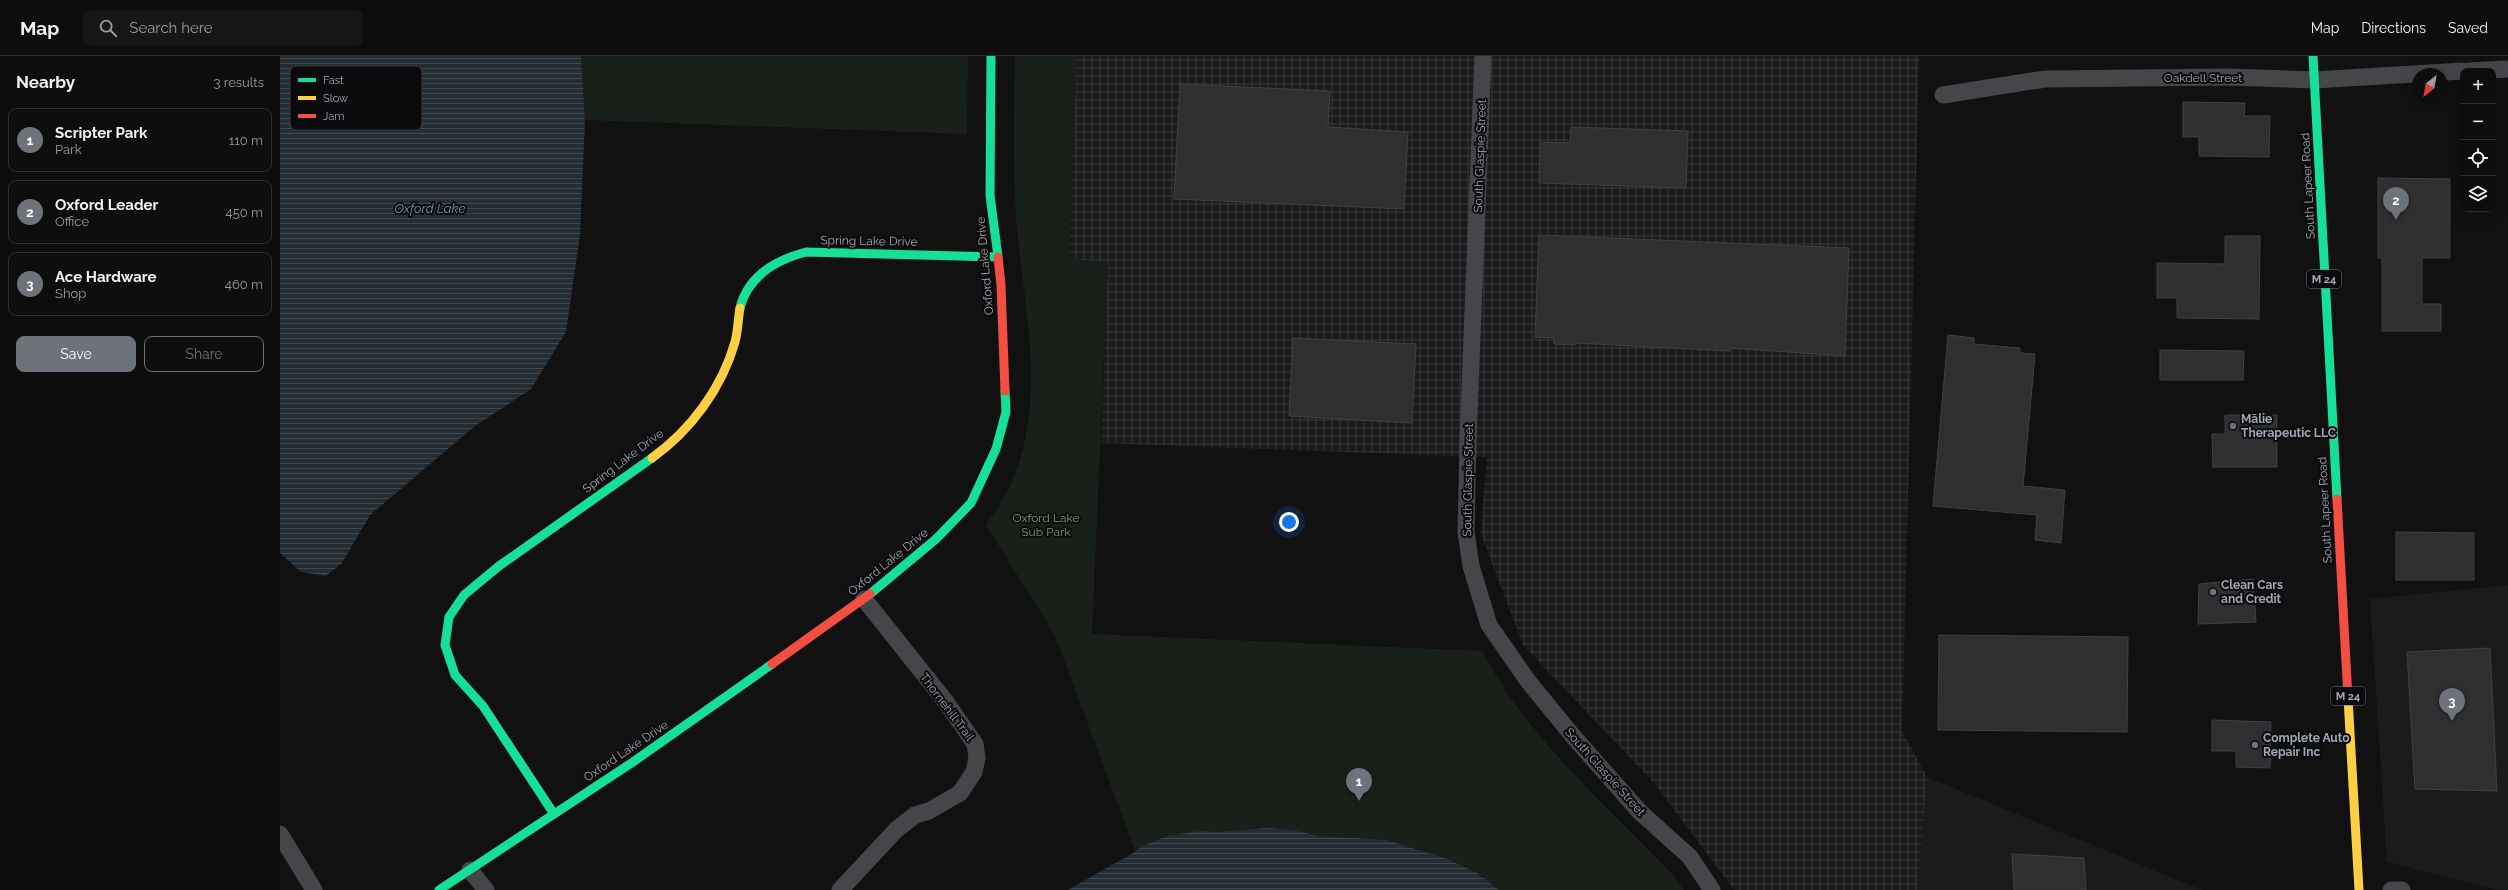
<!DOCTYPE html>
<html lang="en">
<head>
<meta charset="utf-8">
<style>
  body { margin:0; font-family:Raleway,sans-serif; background:#161616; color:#f1f3f6 }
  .controls { position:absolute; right:12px; top:12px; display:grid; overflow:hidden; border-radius:8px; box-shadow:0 4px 16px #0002 }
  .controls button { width:36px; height:36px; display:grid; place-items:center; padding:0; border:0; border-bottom:1px solid #2d2d2e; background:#0d0d0d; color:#f1f3f6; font:20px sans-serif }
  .compass { position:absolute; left:2132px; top:12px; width:36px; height:36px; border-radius:50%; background:#0d0d0d; box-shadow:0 4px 16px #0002; rotate:211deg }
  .you { position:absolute; left:1009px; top:466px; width:14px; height:14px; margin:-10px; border:3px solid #fff; border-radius:50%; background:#1a73e8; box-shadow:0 0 0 6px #1a73e833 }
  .badge { display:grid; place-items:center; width:26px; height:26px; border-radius:50%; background:#6e727b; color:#fff; font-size:13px; font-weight:700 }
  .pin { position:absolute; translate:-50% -33px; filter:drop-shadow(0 1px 2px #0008) }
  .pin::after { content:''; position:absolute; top:21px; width:14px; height:12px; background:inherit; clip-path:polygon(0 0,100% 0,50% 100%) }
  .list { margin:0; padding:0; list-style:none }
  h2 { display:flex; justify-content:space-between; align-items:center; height:52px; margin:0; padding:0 16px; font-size:17px }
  h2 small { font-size:13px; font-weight:400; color:#9a9c9d }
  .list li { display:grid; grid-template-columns:26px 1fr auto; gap:12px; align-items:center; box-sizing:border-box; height:64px; margin:0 8px 8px; padding:0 8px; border:1px solid #2d2d2e; border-radius:8px }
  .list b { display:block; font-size:15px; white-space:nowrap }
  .list p { margin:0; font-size:13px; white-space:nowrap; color:#9a9c9d }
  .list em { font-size:13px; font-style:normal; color:#9a9c9d }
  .actions { display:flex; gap:8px; padding:12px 16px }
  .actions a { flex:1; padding:9px 0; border:1px solid #6e727b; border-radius:8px; text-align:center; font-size:14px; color:#6e727b }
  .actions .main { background:#6e727b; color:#fff }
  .icon { flex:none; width:22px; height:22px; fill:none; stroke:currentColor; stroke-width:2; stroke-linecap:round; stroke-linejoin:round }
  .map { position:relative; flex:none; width:2228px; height:834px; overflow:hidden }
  header { display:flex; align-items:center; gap:24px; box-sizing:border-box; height:56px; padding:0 20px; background:#0d0d0d; border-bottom:1px solid #2d2d2e }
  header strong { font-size:19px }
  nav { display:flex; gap:22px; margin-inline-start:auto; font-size:14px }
  .search { width:280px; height:36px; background:#161616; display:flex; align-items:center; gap:10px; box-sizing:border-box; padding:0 14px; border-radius:8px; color:#9a9c9d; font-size:15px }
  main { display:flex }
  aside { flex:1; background:#0d0d0d }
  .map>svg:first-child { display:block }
  .built { fill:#1b1b1d }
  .industrial { fill:url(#industrial-grid) }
  .green { fill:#19201a }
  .water { fill:url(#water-rules) }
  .building { fill:#2f2f31; stroke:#3f4145 }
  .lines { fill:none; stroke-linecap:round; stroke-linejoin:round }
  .street { stroke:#45464a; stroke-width:17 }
  .fast { stroke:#16e098; stroke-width:9 }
  .slow { stroke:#ffcf43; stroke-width:9 }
  .jam { stroke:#f24e42; stroke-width:9 }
  .poi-dot { fill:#6e727b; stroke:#0b0b0d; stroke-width:1.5 }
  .labels { text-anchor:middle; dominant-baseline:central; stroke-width:4; stroke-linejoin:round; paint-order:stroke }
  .shield { fill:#0b0b0d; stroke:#737882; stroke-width:1 }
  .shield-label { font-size:11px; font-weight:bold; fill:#a0a7b4 }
  .street-label { font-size:12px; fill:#a0a7b4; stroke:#0b0b0d }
  .poi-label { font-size:12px; font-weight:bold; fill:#a0a7b4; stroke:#0b0b0d; text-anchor:start }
  .park-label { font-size:12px; fill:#74a174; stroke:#0b0b0d }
  .water-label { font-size:13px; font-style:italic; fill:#7299b4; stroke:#0b0b0d }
  .key { fill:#0b0b0d; stroke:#383a3f; stroke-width:1 }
  .key-label { font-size:11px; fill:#a0a7b4 }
</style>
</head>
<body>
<header>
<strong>Map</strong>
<div class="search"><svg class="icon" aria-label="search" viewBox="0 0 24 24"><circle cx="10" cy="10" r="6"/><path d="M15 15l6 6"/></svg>Search here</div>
<nav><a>Map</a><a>Directions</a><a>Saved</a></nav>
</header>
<main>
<aside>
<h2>Nearby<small>3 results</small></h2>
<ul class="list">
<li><span class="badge">1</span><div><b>Scripter Park</b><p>Park</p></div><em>110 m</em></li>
<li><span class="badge">2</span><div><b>Oxford Leader</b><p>Office</p></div><em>450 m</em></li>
<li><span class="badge">3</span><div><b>Ace Hardware</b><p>Shop</p></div><em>460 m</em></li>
</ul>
<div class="actions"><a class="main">Save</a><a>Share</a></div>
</aside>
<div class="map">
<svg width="2228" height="834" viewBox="0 0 2228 834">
  <defs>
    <pattern id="industrial-grid" width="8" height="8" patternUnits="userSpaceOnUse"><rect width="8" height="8" fill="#1b1b1d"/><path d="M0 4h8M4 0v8" fill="none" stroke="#39393b"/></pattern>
    <pattern id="water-rules" width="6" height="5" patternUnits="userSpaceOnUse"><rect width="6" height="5" fill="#232d33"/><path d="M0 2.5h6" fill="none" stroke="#40494e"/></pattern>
  </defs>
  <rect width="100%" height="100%" fill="#111"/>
  <!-- built -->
  <g class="built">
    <polygon points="2228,529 2228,834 2217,834 2107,806 2090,543"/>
    <polygon points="1647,721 1922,834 1637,834"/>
  </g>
  <!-- industrial -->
  <polygon class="industrial" points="797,0 1639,0 1622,675 1647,721 1637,834 1454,834 1375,728 1243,589 1201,478 1207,401 821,387 828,206 789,203"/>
  <!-- green -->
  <g class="green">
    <polygon points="301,0 688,0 687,78 305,64"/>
    <path d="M735,0H797L789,203L828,206L812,578L1202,595C1248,683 1326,748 1393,819L1404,834H788L855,795L775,579L706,469C714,457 723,444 730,430C769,344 743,251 736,161C733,107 734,54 735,0Z"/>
  </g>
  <!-- water -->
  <g class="water">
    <polygon points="0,0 301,0 305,64 300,179 286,276 251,333 195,370 90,459 62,507 46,520 21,516 0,497"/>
    <polygon points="986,772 1013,774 1038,780 1106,784 1167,803 1197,817 1219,834 788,834 847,801 863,790 887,780 919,775 939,776"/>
  </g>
  <!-- building -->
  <g class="building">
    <polygon points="900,28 1050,35 1048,71 1128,76 1124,153 894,143"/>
    <polygon points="1903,46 1965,47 1964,60 1990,60 1989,101 1919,100 1919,81 1903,81"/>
    <polygon points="1291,71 1408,75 1406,132 1259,127 1260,86 1290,87"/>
    <polygon points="2098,122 2170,123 2170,202 2142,202 2142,248 2161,248 2161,275 2102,275 2102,202 2098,202"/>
    <polygon points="1259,179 1569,192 1565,300 1450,292 1450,295 1334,289 1295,287 1295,289 1274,288 1274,282 1255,281"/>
    <polygon points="1945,180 1980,180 1979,263 1897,262 1897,242 1877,242 1877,207 1945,208"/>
    <polygon points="1668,279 1694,282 1694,288 1740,292 1740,297 1755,298 1743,430 1785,434 1781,487 1755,484 1757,459 1653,450"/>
    <polygon points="1013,282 1136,288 1132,367 1009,360"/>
    <polygon points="1880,294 1964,295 1963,324 1880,324"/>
    <polygon points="1945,359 1997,359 1997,411 1933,411 1932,378 1945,378"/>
    <polygon points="2116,476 2194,477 2194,524 2116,524"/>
    <polygon points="1973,523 1976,566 1918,568 1919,528"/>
    <polygon points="1659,579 1848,581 1847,676 1658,674"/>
    <polygon points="2210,592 2217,735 2135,733 2127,596"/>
    <polygon points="1932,664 1991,666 1990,712 1956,711 1956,695 1932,695"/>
    <polygon points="1732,798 1804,802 1806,834 1734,834"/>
  </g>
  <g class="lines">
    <!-- street -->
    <g class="street">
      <polyline points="1203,0 1188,384 1186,476 1191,510 1209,569 1248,625 1292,679 1360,756 1410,801 1432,834"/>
      <polyline points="2189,15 2228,13"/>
      <polyline points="1663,39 1765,23 1949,21 2034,24 2183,15"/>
      <polyline points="0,778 34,834"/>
      <polyline points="190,814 206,834"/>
      <polyline points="560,834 616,774 635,759 649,755 680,737 694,716 697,702 695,688 666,646 584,543"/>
      <polyline points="2111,834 2122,834"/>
    </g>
    <!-- fast -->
    <g class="fast">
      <polyline points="711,0 710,139 718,201"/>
      <polyline points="2033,0 2057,443"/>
      <path d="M460,252C468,220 496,204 526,196L717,201"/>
      <polyline points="590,538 656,483 691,447 716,393 726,356 725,335"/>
      <polyline points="274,758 203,650 175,619 165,589 169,561 184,539 219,510 372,402"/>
      <polyline points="159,834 353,706 492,608"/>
    </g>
    <!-- slow -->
    <g class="slow">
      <path d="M372,402C411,374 442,332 455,286C458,275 458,263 460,252"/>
      <polyline points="2068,642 2079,834"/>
    </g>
    <!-- jam -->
    <g class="jam">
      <polyline points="718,201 721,229 725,335"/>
      <polyline points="2057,443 2068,642"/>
      <polyline points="492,608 590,538"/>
    </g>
  </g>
  <!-- markers -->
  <g class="poi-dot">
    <circle cx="1953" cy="370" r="4"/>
    <circle cx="1933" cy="536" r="4"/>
    <circle cx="1975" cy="689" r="4"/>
  </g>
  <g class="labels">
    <!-- shield labels -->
    <g class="shield">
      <rect x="2027" y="214" width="34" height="18" rx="3"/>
      <rect x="2051" y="631" width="34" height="18" rx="3"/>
    </g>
    <g class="shield-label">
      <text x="2044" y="223">M 24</text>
      <text x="2068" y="640">M 24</text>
    </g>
    <!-- street labels -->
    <g class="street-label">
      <text x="1923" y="22">Oakdell Street</text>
      <text transform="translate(1200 100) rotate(-88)">South Glaspie Street</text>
      <text transform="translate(2028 130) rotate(-93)">South Lapeer Road</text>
      <text transform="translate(589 185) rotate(1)">Spring Lake Drive</text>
      <text transform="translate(705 210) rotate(-95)">Oxford Lake Drive</text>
      <text transform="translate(343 405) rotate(-37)">Spring Lake Drive</text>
      <text transform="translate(1188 424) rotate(-89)">South Glaspie Street</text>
      <text transform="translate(2045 454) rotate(-93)">South Lapeer Road</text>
      <text transform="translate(608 506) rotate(-39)">Oxford Lake Drive</text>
      <text transform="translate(667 651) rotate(53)">Thornehill Trail</text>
      <text transform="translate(346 695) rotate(-34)">Oxford Lake Drive</text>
      <text transform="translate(1325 716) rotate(48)">South Glaspie Street</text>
    </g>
    <!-- poi labels -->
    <g class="poi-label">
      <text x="1961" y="363">Mālie<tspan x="1961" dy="14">Therapeutic LLC</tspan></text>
      <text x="1941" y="529">Clean Cars<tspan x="1941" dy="14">and Credit</tspan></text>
      <text x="1983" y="682">Complete Auto<tspan x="1983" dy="14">Repair Inc</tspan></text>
    </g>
    <!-- park labels -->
    <g class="park-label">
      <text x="766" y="462">Oxford Lake<tspan x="766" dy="14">Sub Park</tspan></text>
    </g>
    <!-- water labels -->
    <g class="water-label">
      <text x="150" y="152">Oxford Lake</text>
    </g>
  </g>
  <!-- legend -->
  <rect x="10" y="10" width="132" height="64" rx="6" class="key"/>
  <rect x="18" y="22" width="18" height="4" fill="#16e098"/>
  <rect x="18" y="40" width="18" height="4" fill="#ffcf43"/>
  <rect x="18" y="58" width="18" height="4" fill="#f24e42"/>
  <g class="key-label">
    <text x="43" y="28">Fast</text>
    <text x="43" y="46">Slow</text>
    <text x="43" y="64">Jam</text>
  </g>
</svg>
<div class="controls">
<button>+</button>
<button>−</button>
<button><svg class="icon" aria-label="locate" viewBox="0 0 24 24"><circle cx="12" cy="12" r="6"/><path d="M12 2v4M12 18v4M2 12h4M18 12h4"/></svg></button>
<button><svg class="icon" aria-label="layers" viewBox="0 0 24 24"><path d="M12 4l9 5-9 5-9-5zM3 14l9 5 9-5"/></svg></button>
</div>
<svg class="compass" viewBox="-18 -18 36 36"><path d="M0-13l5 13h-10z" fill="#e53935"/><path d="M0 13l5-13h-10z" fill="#9a9c9d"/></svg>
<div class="you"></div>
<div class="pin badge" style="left:1079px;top:745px">1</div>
<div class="pin badge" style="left:2116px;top:164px">2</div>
<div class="pin badge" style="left:2172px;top:665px">3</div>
</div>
</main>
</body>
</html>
